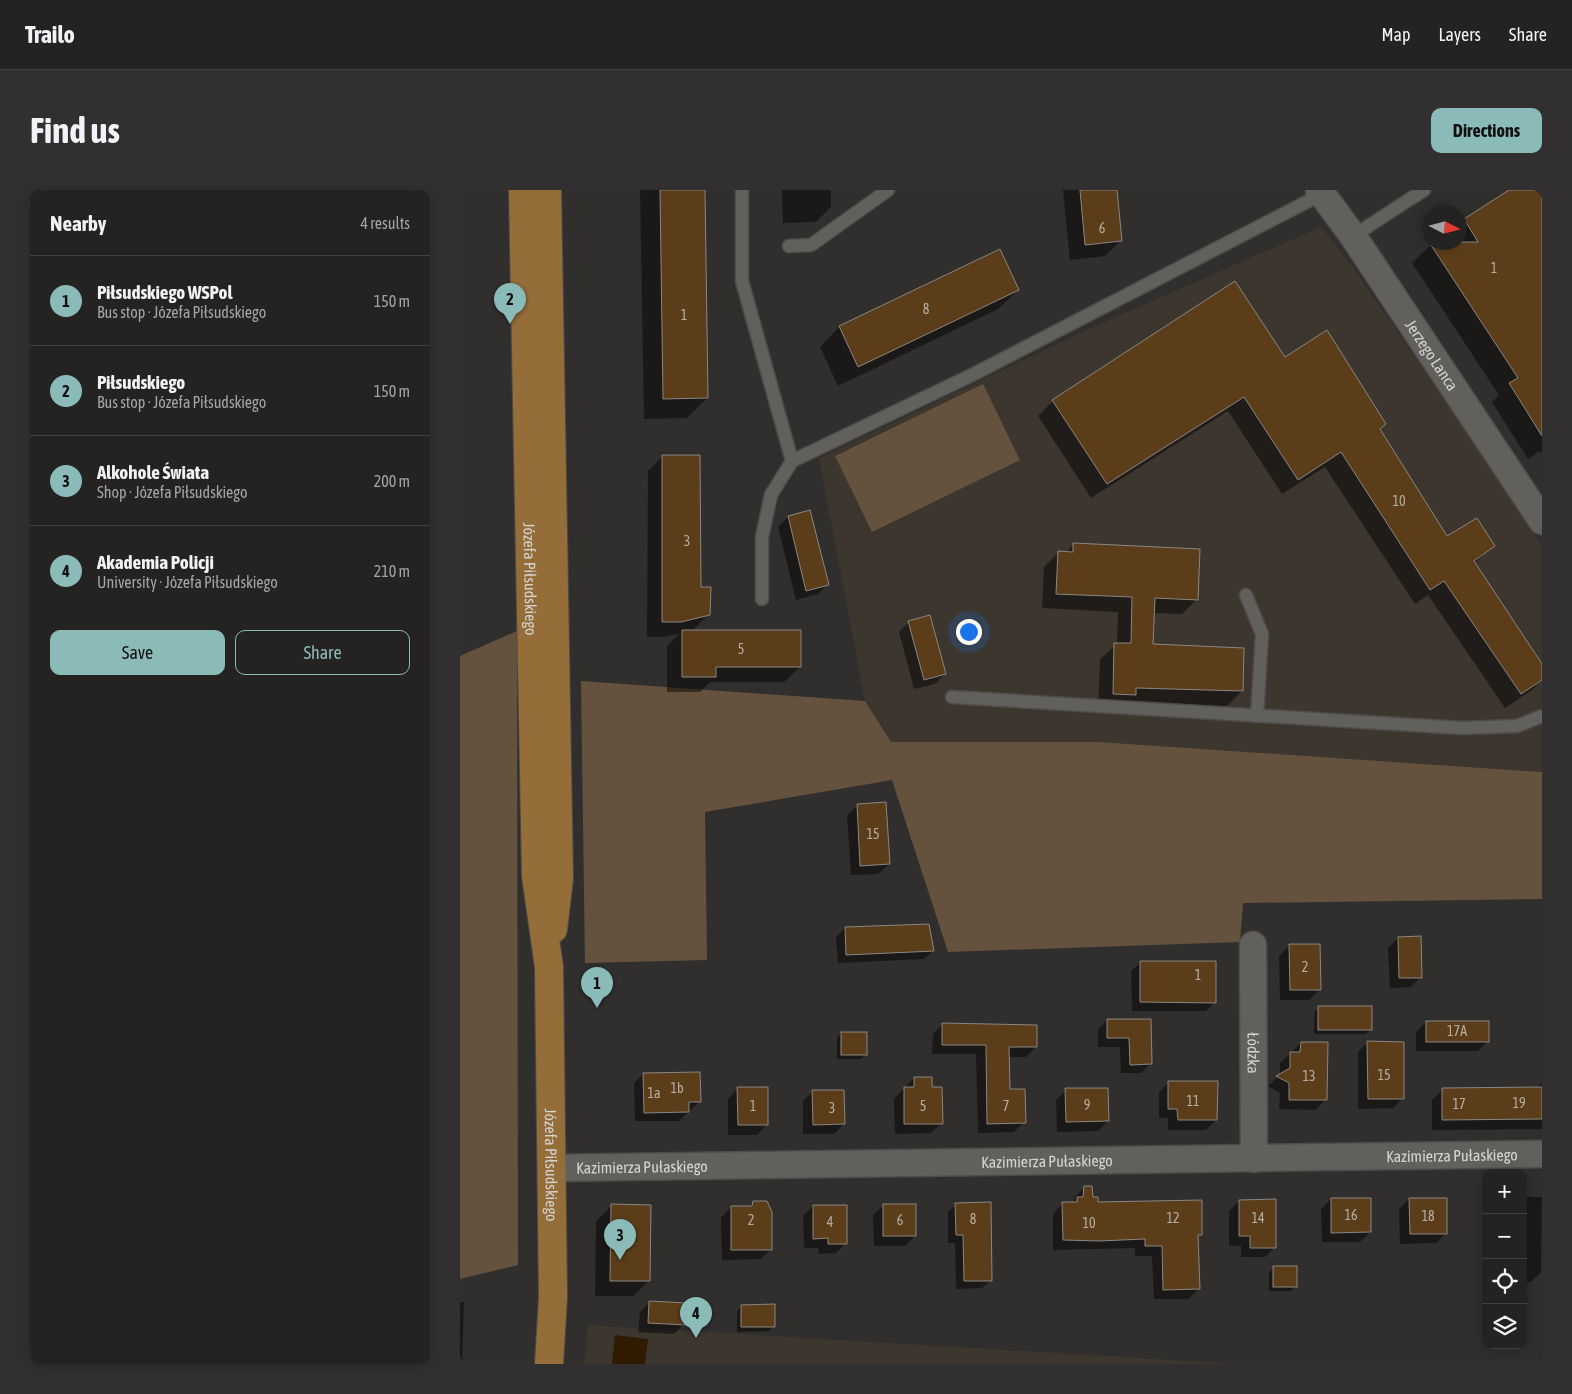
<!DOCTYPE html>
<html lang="en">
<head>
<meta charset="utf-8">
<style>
  body { margin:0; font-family:"Asap Condensed",sans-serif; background:#312f2f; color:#f1f3f6 }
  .controls { position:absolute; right:15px; bottom:15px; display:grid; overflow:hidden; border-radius:10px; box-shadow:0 2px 12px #0003 }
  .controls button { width:45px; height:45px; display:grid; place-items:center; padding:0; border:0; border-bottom:1px solid #424040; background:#252322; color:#f1f3f6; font:25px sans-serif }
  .compass { position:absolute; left:962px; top:15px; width:45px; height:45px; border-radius:50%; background:#252322; box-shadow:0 2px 12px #0003; rotate:96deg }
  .you { position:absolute; left:508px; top:441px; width:18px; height:18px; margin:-12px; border:4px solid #fff; border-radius:50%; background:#1a73e8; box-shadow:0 0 0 8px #1a73e833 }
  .badge { display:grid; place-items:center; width:32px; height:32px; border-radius:50%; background:#8bbbb9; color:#111; font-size:16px; font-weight:700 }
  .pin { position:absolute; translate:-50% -41px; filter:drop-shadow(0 1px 2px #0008) }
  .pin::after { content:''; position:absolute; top:26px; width:18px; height:15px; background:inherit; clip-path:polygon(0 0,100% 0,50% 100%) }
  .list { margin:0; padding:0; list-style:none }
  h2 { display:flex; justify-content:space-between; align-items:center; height:65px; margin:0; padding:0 20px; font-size:21px }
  h2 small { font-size:16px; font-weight:400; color:#a3a4a5 }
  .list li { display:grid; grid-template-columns:32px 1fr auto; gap:15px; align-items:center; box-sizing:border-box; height:90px; padding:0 20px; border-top:1px solid #424040 }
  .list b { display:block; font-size:19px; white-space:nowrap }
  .list p { margin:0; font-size:16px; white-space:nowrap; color:#a3a4a5 }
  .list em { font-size:16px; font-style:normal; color:#a3a4a5 }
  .actions { display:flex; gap:10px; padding:15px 20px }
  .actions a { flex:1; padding:11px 0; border:1px solid #8bbbb9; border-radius:10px; text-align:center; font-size:18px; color:#8bbbb9 }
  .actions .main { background:#8bbbb9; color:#111 }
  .icon { flex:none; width:28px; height:28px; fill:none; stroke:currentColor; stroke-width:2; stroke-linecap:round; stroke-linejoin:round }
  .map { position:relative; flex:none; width:1082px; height:1174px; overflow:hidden; border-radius:10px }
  header { display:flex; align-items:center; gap:30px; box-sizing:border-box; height:70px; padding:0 25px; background:#252322; border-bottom:1px solid #424040 }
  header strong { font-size:24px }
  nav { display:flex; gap:28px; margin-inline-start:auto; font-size:18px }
  .intro { display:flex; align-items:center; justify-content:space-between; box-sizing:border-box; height:120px; padding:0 30px }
  h1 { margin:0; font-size:35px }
  .button { padding:12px 22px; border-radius:10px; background:#8bbbb9; color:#111; font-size:18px; font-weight:700 }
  main { display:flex; gap:30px; padding:0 30px }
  aside { flex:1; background:#252322; border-radius:10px; box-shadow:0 2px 12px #0003 }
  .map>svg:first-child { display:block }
  .built { fill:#3c362f }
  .green { fill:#64523e }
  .water { fill:#301b01 }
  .shadow { fill:#0007 }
  .building { fill:#5b3d1a; stroke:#898784 }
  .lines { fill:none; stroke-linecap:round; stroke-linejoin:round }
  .lane-casing { stroke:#4e4c4a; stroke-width:15 }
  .street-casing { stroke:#4e4c4a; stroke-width:29 }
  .primary-casing { stroke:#4e4c4a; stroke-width:30 }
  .lane { stroke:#62605d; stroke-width:12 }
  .street { stroke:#62605d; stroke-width:26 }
  .primary { stroke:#946d38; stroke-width:28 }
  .labels { text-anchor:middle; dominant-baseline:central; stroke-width:4.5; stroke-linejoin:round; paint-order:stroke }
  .number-label { font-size:14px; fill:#b6aea5 }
  .street-label { font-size:16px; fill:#d5d4d3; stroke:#181716 }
</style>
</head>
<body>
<header>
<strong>Trailo</strong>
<nav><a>Map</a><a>Layers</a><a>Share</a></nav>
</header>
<div class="intro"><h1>Find us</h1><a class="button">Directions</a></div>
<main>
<aside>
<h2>Nearby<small>4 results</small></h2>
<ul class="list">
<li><span class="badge">1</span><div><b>Piłsudskiego WSPol</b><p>Bus stop · Józefa Piłsudskiego</p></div><em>150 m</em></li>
<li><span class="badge">2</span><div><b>Piłsudskiego</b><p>Bus stop · Józefa Piłsudskiego</p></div><em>150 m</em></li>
<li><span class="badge">3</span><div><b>Alkohole Świata</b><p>Shop · Józefa Piłsudskiego</p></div><em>200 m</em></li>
<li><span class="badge">4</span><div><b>Akademia Policji</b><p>University · Józefa Piłsudskiego</p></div><em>210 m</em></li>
</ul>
<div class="actions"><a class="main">Save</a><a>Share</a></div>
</aside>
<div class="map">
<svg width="1082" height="1174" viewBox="0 0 1082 1174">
  <rect width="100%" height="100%" fill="#312f2d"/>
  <!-- built -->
  <g class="built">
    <polygon points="861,37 893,78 997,227 1082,355 1082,582 639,552 431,552 405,511 359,268 622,142"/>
    <polygon points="128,1135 564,1161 781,1174 124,1174"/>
  </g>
  <!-- green -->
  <g class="green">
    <polygon points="523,194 560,270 412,342 375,266"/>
    <polygon points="57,441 58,1075 0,1089 0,466"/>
    <polygon points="121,491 405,511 431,552 639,552 1082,582 1082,709 783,713 780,752 488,762 432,590 245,622 247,770 125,773"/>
  </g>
  <!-- water -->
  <polygon class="water" points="155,1145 188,1149 185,1174 152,1174"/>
  <!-- shadow -->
  <g class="shadow">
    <polygon points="180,0 244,0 247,208 227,228 184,229"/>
    <polygon points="322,0 371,0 371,17 356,32 323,33"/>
    <polygon points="603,0 655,0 660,51 645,66 610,70"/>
    <polygon points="1051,0 1082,0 1082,264 1080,261 1068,269 1032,212 1039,205 952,73 974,52 999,52 999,35"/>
    <polygon points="539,61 558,100 538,119 378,196 360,157 379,137"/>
    <polygon points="824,169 919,240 986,348 1033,356 1014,374 1082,477 1082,490 1072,500 1045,518 968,405 955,414 865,277 822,304 768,221 631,308 578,226 593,211"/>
    <polygon points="203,266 249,424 232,441 340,477 324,492 250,492 240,502 207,502 207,456 220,443 205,447 187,447 188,281"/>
    <polygon points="328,327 368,394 358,404 336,410 318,337"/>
    <polygon points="614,354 737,409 722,424 693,423 692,455 782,501 767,516 667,512 638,519 640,469 657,454 658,422 582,418 584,377 599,362 606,363"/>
    <polygon points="449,432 485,484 475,494 454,499 439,442"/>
    <polygon points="398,615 429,674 418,684 391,685 387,625"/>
    <polygon points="385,738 473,761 464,769 378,773 376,747"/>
    <polygon points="938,748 961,787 951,797 930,798 928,758"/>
    <polygon points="829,756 860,800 849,810 820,810 819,766"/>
    <polygon points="680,773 755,812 746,821 672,821 671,781"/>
    <polygon points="859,818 911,839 906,844 854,844 854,822"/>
    <polygon points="647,830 689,830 690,874 681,883 661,883 660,857 638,857 638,839"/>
    <polygon points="966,832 1028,851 1018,861 956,861 956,842"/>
    <polygon points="483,834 576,857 566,867 548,867 548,900 564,932 554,942 518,943 516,864 472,864 473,844"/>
    <polygon points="381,843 406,864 401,869 377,869 377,848"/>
    <polygon points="908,852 943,908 933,918 898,919 898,862"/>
    <polygon points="841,853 865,910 855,920 819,919 820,903 808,896 820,885 820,873"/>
    <polygon points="183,884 239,912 219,931 175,931 174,893"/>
    <polygon points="454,888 471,898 482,933 471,943 435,944 434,909"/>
    <polygon points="709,892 756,930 746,940 708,940 708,928 699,928 699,902"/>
    <polygon points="1082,892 1082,939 972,940 972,910 982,900 1076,898"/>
    <polygon points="278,898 307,934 297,945 268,945 268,909"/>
    <polygon points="606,900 648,931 638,941 597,942 596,910"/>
    <polygon points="353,901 384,934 374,944 343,944 343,911"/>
    <polygon points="625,997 636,1013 741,1044 737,1048 738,1099 728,1109 694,1109 692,1066 675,1066 675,1058 593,1060 593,1024 603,1013 614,1012 615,1007"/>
    <polygon points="1063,1007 1082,1007 1081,1082 1071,1092 1063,1092"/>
    <polygon points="871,1009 910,1042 900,1052 862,1052 861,1019"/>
    <polygon points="949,1009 986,1043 976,1053 940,1054 939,1019"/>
    <polygon points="779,1011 815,1057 805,1067 781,1067 781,1056 769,1056 769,1021"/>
    <polygon points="294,1012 311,1059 301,1069 262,1070 261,1028 271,1017 289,1017"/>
    <polygon points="496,1014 531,1090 522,1098 496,1099 495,1053 488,1053 488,1022"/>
    <polygon points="424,1015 455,1046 445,1056 414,1056 413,1025"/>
    <polygon points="152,1016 189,1091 173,1106 135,1106 136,1031"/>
    <polygon points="353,1016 386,1053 376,1063 359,1064 358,1058 344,1058 343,1026"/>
    <polygon points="1026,1016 1026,1049 1025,1049 1025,1017"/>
    <polygon points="814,1078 836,1096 831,1101 809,1101 809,1082"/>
    <polygon points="0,1112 4,1112 2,1174 0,1174"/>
    <polygon points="190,1112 224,1134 214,1144 178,1142 180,1122"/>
    <polygon points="281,1116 314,1136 309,1141 277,1142 277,1121"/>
  </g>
  <!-- building -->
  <g class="building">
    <polygon points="200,0 245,0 248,208 203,209"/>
    <polygon points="620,0 657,0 662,51 625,55"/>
    <polygon points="1049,0 1082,0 1082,246 1049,193 1058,188 969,52 1018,52 1004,29"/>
    <polygon points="540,59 559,100 398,177 379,136"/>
    <polygon points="775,91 825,167 867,140 926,234 920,239 987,346 1017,328 1035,356 1014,371 1082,474 1082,490 1061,504 984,391 970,400 881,262 838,290 784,207 647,294 592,210"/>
    <polygon points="202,265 240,265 241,397 251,397 250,425 221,432 202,432"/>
    <polygon points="350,320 369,395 346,401 328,326"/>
    <polygon points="613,353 740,359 738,410 695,408 693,454 784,458 783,501 676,498 676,505 653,504 654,453 671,453 672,407 596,404 598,361 613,362"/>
    <polygon points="470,425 486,484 464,490 448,431"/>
    <polygon points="222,440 341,440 341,477 256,477 256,487 222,487"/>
    <polygon points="426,612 430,674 400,676 397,614"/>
    <polygon points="469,734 474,761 386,765 385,737"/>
    <polygon points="961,746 962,788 939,788 938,747"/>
    <polygon points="829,754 860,754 861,800 830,800"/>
    <polygon points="680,771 756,771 756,813 680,812"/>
    <rect x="858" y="816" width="54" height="24"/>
    <polygon points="647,829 691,829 692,874 670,875 669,848 647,848"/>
    <rect x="966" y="831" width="63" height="21"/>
    <polygon points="482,833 577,835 577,857 549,857 550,899 565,899 566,933 527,934 526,855 482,855"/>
    <rect x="381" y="842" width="26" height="23"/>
    <polygon points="907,851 944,852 944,909 908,909"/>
    <polygon points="841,852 868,852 867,910 829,910 829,893 816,886 830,878 830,862 840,862"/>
    <polygon points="240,882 241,912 229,912 229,922 184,923 183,883"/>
    <polygon points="454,887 472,887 472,897 482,897 483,934 444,934 444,897 454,897"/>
    <polygon points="708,891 758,891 757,930 718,930 717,919 708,919"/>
    <polygon points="277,897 308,897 308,935 278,935"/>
    <polygon points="1082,897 1082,929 982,930 982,898"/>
    <polygon points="605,898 648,898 649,931 606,932"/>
    <polygon points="352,900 384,900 385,934 353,935"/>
    <polygon points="624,996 632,996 633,1007 638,1007 638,1012 742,1010 742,1045 738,1045 740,1099 703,1100 702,1056 685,1056 685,1049 639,1051 603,1050 602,1012 617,1012 617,1007 623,1007"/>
    <polygon points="871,1008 911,1008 911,1042 871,1043"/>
    <polygon points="949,1008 987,1008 987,1044 950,1044"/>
    <polygon points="816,1009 816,1058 790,1058 790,1046 779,1046 779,1010"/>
    <polygon points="293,1011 307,1011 312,1022 312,1060 271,1060 271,1016 292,1016"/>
    <polygon points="531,1012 532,1091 504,1091 503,1045 496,1045 495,1013"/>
    <polygon points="151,1014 191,1015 190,1091 150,1091"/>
    <rect x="423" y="1014" width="33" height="32"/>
    <polygon points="353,1015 387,1015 387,1054 368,1054 368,1048 353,1049"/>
    <rect x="813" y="1076" width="24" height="21"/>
    <polygon points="189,1111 227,1113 226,1135 188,1133"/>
    <polygon points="315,1114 315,1137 281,1137 281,1115"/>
  </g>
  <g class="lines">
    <!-- lane casing -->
    <g class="lane-casing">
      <g id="lane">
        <polyline points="282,0 282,91 332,271 311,305 302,347 302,409"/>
        <polyline points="893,46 964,0"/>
        <polyline points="329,56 351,55 428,0"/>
        <polyline points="332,271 512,185 862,4"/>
        <polyline points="786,405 802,444 797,526"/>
        <polyline points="492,507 1002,538 1057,536 1082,526"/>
      </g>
    </g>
    <!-- street casing -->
    <g class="street-casing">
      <g id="street">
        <path id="s1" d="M859,0L893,46L1082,331"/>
        <path id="s2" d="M793,755L794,969"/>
        <path id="s3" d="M92,978L1082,964"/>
      </g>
    </g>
    <!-- primary casing -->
    <g class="primary-casing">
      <g id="primary">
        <path id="s4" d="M63,0L76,686L89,777L93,1107L89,1174"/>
        <polyline points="87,0 99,688 93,739"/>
      </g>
    </g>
    <!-- lane -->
    <use href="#lane" class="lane"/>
    <!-- street -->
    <use href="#street" class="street"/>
    <!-- primary -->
    <use href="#primary" class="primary"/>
  </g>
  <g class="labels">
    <!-- number labels -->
    <g class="number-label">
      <text x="642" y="38">6</text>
      <text x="1034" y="78">1</text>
      <text x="466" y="119">8</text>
      <text x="224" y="125">1</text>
      <text x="939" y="311">10</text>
      <text x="227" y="351">3</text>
      <text x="281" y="459">5</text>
      <text x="413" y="644">15</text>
      <text x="845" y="777">2</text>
      <text x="738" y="785">1</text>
      <text x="997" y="841">17A</text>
      <text x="924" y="885">15</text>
      <text x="849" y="886">13</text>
      <text x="217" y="898">1b</text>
      <text x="194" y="903">1a</text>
      <text x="733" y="911">11</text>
      <text x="1059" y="913">19</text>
      <text x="999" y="914">17</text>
      <text x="627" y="915">9</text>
      <text x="293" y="916">1</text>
      <text x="463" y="916">5</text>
      <text x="546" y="916">7</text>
      <text x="372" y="918">3</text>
      <text x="891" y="1025">16</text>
      <text x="968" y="1026">18</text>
      <text x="713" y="1028">12</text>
      <text x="798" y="1028">14</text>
      <text x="513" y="1029">8</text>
      <text x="291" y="1030">2</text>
      <text x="440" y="1030">6</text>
      <text x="370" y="1032">4</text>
      <text x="629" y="1033">10</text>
    </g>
    <!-- street labels -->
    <g class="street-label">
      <text stroke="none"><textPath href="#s1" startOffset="200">Jerzego Lanca</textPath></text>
      <text stroke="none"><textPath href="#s4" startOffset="389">Józefa Piłsudskiego</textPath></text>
      <text stroke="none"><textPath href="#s2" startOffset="108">Łódzka</textPath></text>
      <text stroke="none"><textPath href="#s3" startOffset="900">Kazimierza Pułaskiego</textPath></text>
      <text stroke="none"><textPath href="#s3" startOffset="495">Kazimierza Pułaskiego</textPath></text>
      <text stroke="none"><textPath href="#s4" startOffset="976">Józefa Piłsudskiego</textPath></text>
      <text stroke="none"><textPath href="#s3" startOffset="90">Kazimierza Pułaskiego</textPath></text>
    </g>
  </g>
</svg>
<div class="controls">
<button>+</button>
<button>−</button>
<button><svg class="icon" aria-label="locate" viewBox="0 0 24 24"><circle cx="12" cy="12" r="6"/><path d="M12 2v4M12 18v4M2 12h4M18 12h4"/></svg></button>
<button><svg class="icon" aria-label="layers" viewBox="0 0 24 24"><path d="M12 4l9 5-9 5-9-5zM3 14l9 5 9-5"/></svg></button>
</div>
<svg class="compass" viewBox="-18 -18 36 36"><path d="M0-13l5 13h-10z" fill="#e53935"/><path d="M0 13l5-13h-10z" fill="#a3a4a5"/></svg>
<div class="you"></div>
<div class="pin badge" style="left:137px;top:818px">1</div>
<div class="pin badge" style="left:50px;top:134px">2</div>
<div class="pin badge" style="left:160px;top:1070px">3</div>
<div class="pin badge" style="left:236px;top:1148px">4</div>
</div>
</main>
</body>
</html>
